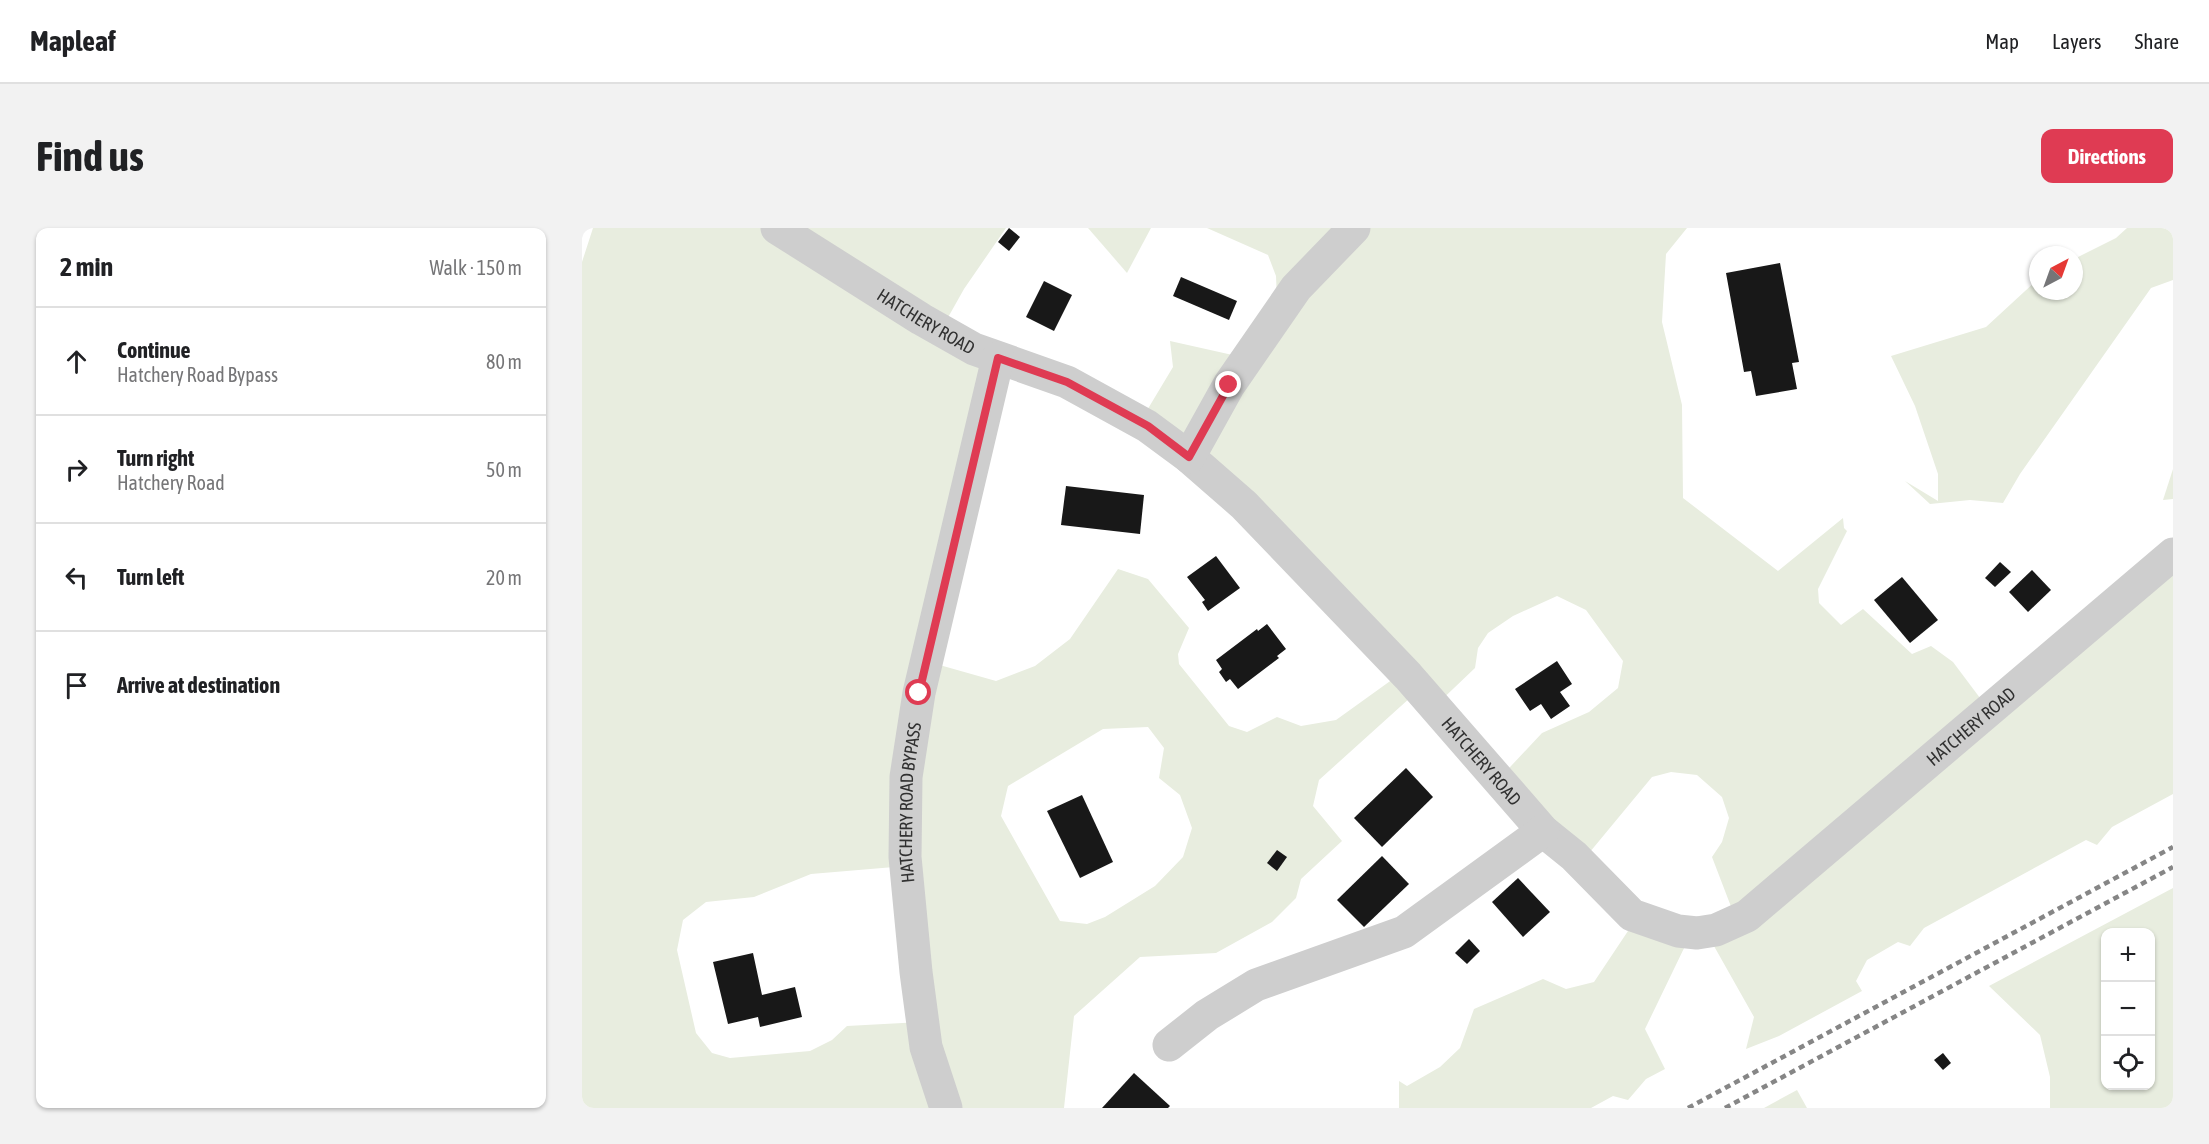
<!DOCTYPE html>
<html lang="en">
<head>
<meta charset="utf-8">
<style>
  body { margin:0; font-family:"Asap Condensed",sans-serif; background:#f2f2f2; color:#202124 }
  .controls { position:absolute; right:18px; bottom:18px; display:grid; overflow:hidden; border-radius:12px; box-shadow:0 2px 4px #0004 }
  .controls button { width:54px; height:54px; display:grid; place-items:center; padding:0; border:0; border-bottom:2px solid #e0e0e0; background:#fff; color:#202124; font:30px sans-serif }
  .compass { position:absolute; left:1447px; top:18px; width:54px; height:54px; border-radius:50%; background:#fff; box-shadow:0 2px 4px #0004; rotate:41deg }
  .stop { position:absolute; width:18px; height:18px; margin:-14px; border:4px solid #df3b53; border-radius:50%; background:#fff }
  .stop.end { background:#df3b53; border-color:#fff; box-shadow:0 2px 6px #0008 }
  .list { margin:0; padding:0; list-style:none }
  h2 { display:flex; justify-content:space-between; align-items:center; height:78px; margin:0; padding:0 24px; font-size:26px }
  h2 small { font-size:20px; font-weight:400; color:#757577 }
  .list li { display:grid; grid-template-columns:39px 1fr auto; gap:18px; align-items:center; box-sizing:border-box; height:108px; padding:0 24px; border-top:2px solid #e0e0e0 }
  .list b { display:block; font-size:22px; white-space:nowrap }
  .list p { margin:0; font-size:20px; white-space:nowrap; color:#757577 }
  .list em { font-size:20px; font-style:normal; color:#757577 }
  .icon { flex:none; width:33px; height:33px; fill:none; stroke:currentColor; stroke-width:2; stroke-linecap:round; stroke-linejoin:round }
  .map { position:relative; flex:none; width:1591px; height:880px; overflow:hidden; border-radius:12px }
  header { display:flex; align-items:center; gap:36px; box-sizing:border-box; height:84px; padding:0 30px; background:#fff; border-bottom:2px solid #e0e0e0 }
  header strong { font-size:28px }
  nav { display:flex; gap:33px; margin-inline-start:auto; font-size:21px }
  .intro { display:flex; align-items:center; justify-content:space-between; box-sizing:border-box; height:144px; padding:0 36px }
  h1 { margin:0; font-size:42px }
  .button { padding:15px 27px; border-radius:12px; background:#df3b53; color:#fff; font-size:21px; font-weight:700 }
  main { display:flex; gap:36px; padding:0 36px }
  aside { flex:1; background:#fff; border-radius:12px; box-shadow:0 2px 4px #0004 }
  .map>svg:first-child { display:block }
  .green { fill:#e8eddf; fill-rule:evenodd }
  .building { fill:#181818 }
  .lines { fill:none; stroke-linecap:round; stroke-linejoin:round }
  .minor { stroke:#cecece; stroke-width:33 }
  .rail { stroke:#868686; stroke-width:4.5; stroke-dasharray:6 4.5; stroke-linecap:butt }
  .route { stroke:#df3b53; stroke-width:8 }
  .labels { text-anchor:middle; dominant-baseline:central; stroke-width:6; stroke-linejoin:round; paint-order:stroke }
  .street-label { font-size:18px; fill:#313131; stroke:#fff }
</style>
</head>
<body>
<header>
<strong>Mapleaf</strong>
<nav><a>Map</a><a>Layers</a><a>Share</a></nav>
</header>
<div class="intro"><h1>Find us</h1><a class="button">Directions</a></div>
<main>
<aside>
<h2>2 min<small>Walk · 150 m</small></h2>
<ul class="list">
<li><svg class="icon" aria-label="ahead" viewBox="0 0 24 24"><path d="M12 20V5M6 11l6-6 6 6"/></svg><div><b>Continue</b><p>Hatchery Road Bypass</p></div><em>80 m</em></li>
<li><svg class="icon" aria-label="right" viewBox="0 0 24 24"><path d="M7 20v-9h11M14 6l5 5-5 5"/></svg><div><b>Turn right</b><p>Hatchery Road</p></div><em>50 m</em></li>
<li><svg class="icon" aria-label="left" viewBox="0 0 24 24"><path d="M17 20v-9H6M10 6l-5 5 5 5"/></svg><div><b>Turn left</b></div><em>20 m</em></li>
<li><svg class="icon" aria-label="arrive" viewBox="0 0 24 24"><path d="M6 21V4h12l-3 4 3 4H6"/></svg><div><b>Arrive at destination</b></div></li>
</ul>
</aside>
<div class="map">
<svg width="1591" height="880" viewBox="0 0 1591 880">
  <rect width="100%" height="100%" fill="#fff"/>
  <!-- green -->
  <g class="green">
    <path d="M11,0H424L382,61L364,93L415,128L347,434L414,453L453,438L488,411L536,341L566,351L607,400L596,426L597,436L647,498L665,504L695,489L719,498L754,492L811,451L561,189L591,139L588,113L664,130L696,95L694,48L686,27L625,0H1105L1084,26L1080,94L1100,177L1101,270L1196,343L1261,290L1262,300L1265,303L1236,361L1237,375L1259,397L1281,381L1330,426L1349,418L1371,434L1404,478L1591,322V566L1530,599L1515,617L1504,612L1342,700L1328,718L1316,714L1285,732L1274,753L1280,763L1197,808L1164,821L1172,789L1128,711L1153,689L1130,629L1140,614L1147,590L1140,569L1115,547L1089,544L1070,549L998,636L914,554L960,505L1007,484L1036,460L1041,433L1004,382L975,368L931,388L906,405L896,420L893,440L850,481L829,469L737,552L731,578L760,613L719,651L714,670L690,694L634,725L558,729L492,788L482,880H0V34ZM566,499L582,520L577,550L598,567L610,600L601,629L573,658L523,689L505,696L478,693L419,588L426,558L521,501ZM324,638L339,794L265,798L250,812L228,823L148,830L130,825L114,805L95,722L101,692L124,674L172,669L229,646Z"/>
    <polygon points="506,0 569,0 545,45"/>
    <polygon points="1545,0 1591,0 1591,52 1569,60 1438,246 1421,275 1388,272 1348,276 1323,253 1356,273 1356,246 1333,178 1309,128 1404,99 1456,51 1456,63 1492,63 1492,31 1534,10"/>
    <polygon points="1591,241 1591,271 1581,272"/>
    <path d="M1591,660V880H1468V849L1458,807L1407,758ZM1524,704H1568V858H1524Z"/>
    <polygon points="1054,691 1105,714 1063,801 1083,841 1064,851 1046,872 1031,868 1009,880 817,880 817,853 825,858 858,839 878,820 892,781 961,751 984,761 1012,754"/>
    <polygon points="1215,862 1225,880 1182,880"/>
  </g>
  <!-- building -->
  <g class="building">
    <polygon points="427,0 438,9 427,23 416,14"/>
    <polygon points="1198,35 1217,134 1210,135 1215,161 1174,168 1169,143 1162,144 1144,45"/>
    <polygon points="599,49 655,73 647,92 591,68"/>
    <polygon points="462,53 490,67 472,103 444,89"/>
    <polygon points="484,258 562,267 558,306 479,297"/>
    <polygon points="634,328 658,360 626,383 620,374 623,372 605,349"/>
    <polygon points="1418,334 1429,344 1413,359 1403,350"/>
    <polygon points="1450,342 1469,362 1446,384 1427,364"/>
    <polygon points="1320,349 1356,392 1328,415 1292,372"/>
    <polygon points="685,396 704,421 695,428 697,430 656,461 648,451 644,454 637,444 640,441 634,432 675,401 676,403"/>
    <polygon points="975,433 990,456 978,464 988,478 969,491 959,476 948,483 933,461"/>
    <polygon points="824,540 851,569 800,619 772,590"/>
    <polygon points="500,567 531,634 498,650 465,583"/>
    <polygon points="695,622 705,629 695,643 685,635"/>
    <polygon points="800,628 827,656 782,699 755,672"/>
    <polygon points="936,650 968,684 941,709 910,674"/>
    <polygon points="887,711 898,723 885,736 873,725"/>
    <polygon points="171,725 180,767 213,759 220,789 178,799 176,789 146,796 131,734"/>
    <polygon points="1361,825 1369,835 1361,842 1352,832"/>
    <polygon points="552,845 588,878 586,880 520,880"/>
  </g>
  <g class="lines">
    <!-- minor -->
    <g class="minor">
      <path id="s1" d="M195,0L339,91L392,121L485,154L565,198L607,229L662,277L826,448L961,603L992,628L1050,687L1096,703L1115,705L1134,702L1165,688L1591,326"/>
      <polyline points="607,229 647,157 714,60 772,0"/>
      <polyline points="587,817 625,787 674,757 822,704 961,603"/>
      <path id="s2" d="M364,880L344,819L334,744L323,629L324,549L337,465L416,130"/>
    </g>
    <!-- rail -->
    <g class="rail">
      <polyline points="1106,880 1591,619"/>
      <polyline points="1143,880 1591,639"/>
    </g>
  </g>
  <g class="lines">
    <!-- route -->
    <polyline class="route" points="337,465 416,130 485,154 566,198 607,229 647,157"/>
  </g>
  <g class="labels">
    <!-- street labels -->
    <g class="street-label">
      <text stroke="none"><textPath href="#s1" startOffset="176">HATCHERY ROAD</textPath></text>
      <text stroke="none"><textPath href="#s1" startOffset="1526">HATCHERY ROAD</textPath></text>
      <text stroke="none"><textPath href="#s1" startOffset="896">HATCHERY ROAD</textPath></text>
      <text stroke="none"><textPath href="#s2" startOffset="310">HATCHERY ROAD BYPASS</textPath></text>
    </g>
  </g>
</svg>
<div class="controls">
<button>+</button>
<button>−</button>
<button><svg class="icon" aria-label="locate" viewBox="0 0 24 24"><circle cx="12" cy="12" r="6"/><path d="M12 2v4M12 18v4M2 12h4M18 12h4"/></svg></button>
</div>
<svg class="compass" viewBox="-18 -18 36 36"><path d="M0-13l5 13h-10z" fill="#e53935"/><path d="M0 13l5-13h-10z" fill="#757577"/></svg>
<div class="stop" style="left:337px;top:465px"></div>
<div class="stop end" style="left:647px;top:157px"></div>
</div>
</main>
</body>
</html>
